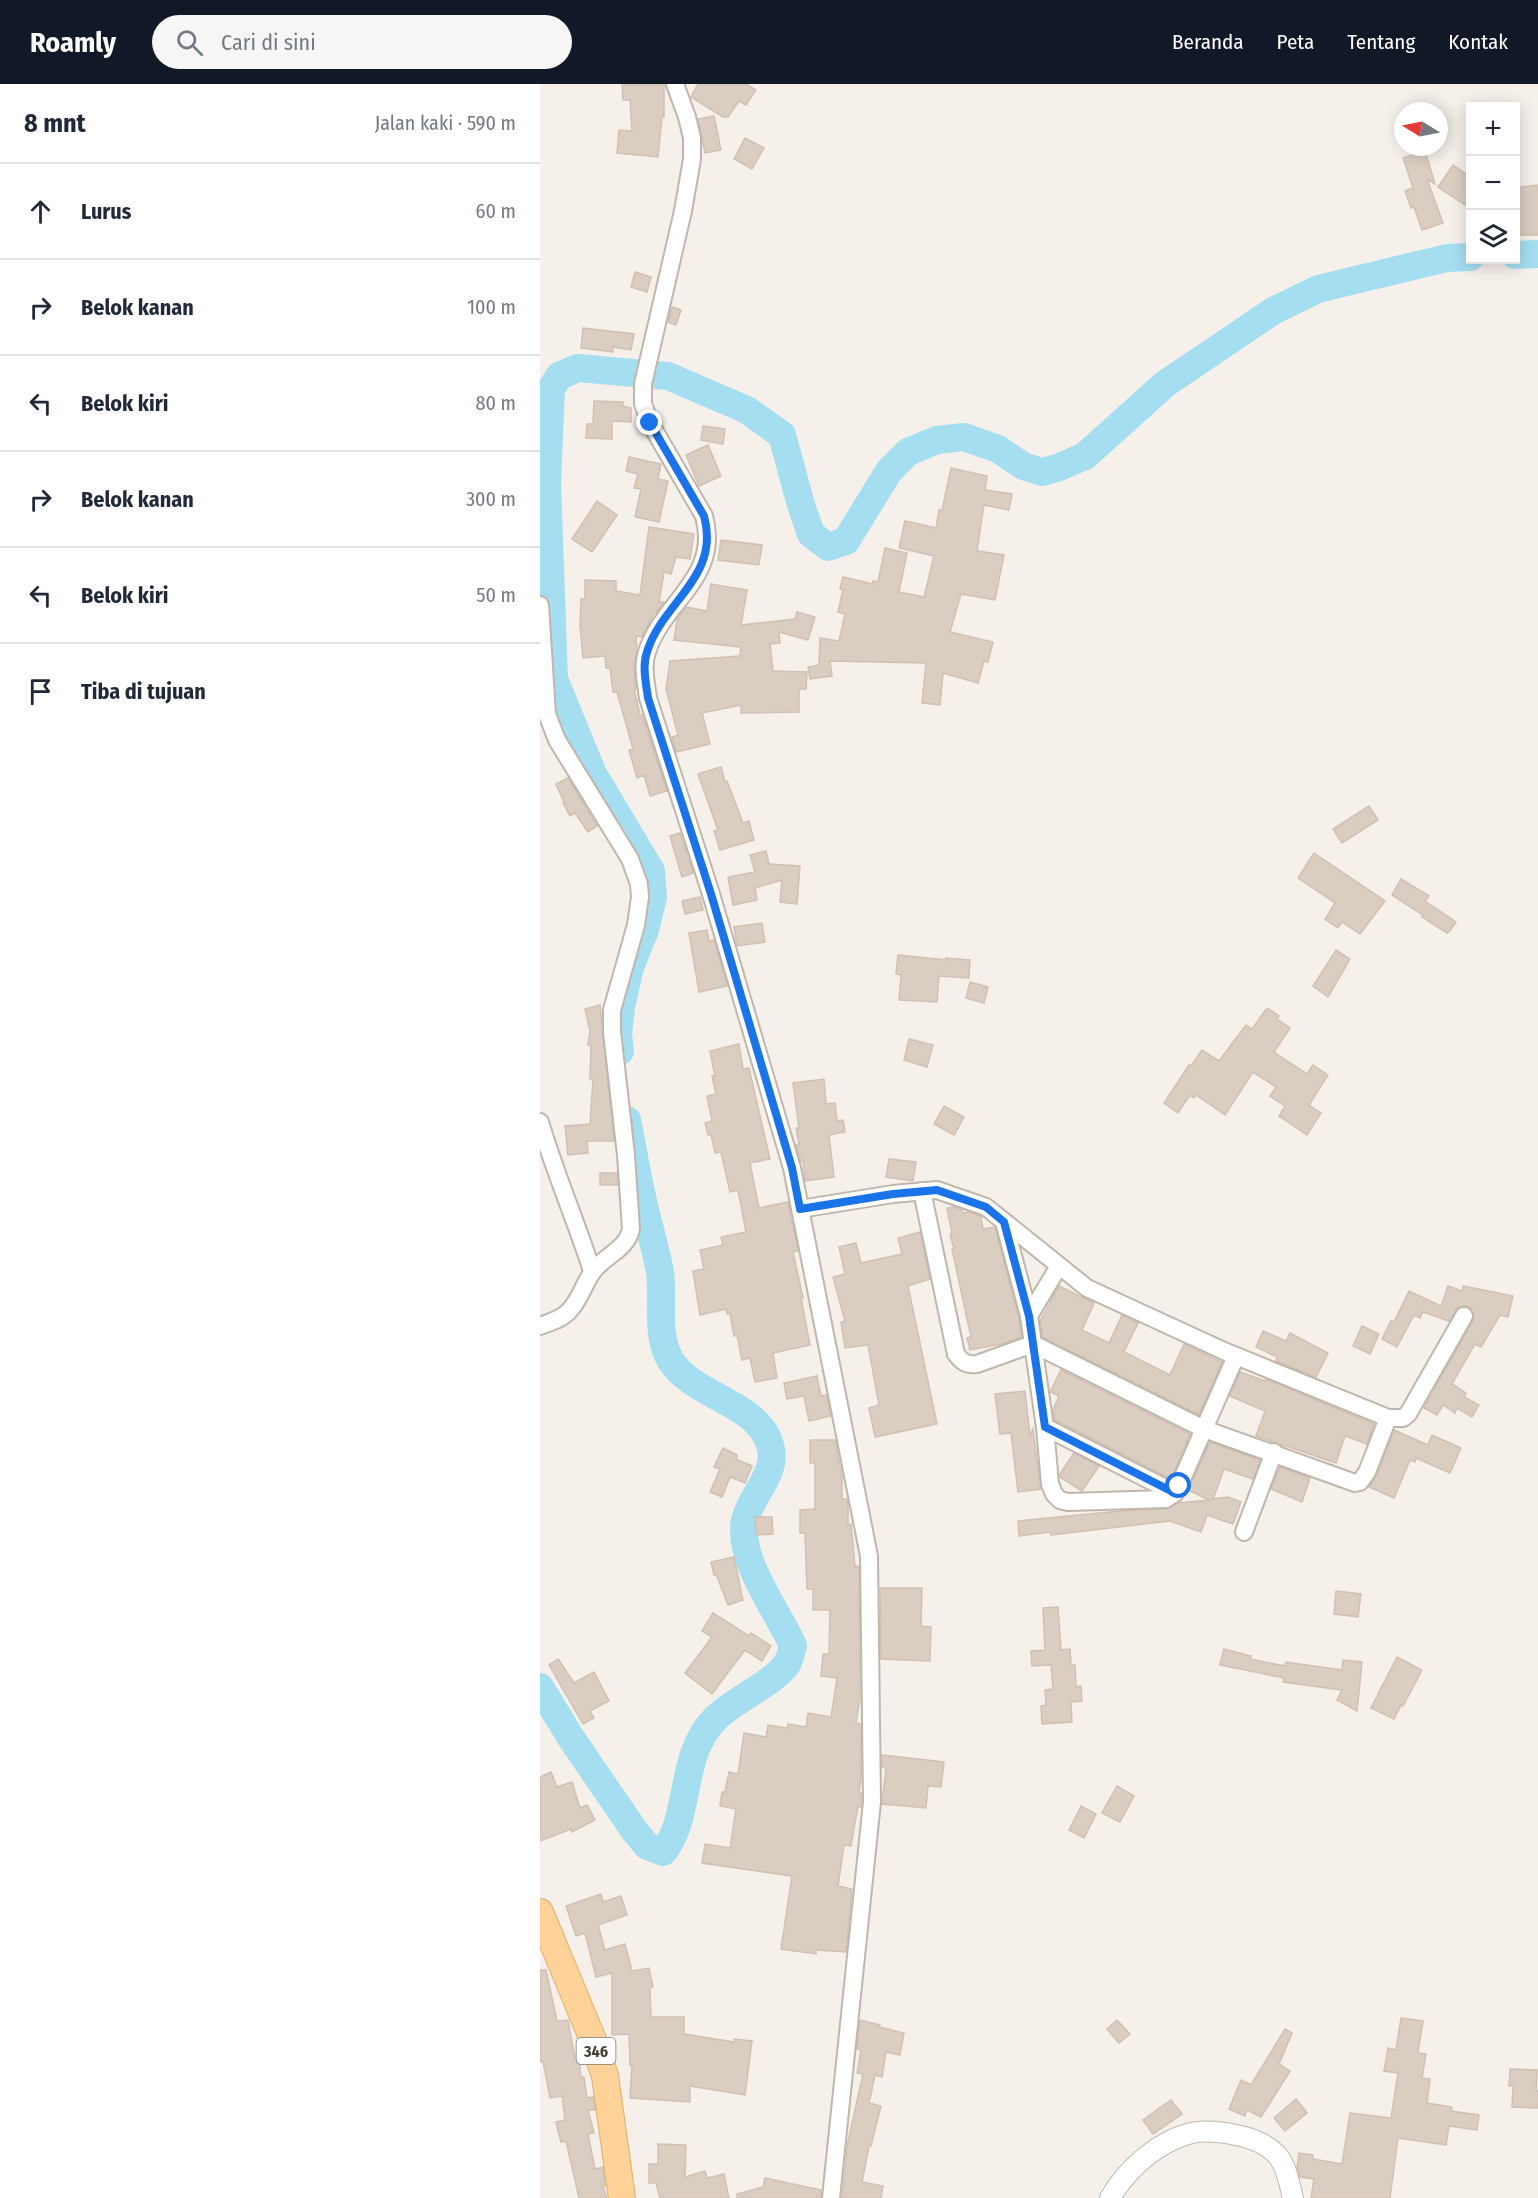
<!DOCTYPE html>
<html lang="id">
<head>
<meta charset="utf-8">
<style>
  body { margin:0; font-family:"Fira Sans Condensed",sans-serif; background:#f6f6f7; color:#1f2937 }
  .controls { position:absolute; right:18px; top:18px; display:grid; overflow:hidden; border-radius:0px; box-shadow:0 3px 15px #0003 }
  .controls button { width:54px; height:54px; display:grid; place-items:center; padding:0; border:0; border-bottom:2px solid #e0e1e3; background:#fff; color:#1f2937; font:30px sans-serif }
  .compass { position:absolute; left:854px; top:18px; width:54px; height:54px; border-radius:50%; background:#fff; box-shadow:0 3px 15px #0003; rotate:280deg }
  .stop { position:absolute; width:18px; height:18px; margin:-14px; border:4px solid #1a73e8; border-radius:50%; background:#fff }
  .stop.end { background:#1a73e8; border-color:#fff; box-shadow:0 2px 6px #0008 }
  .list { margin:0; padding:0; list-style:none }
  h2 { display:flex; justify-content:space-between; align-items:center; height:78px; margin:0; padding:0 24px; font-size:26px }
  h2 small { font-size:20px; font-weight:400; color:#747a83 }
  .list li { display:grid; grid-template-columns:39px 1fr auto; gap:18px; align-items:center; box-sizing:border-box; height:96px; padding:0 24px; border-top:2px solid #e0e1e3 }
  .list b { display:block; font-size:22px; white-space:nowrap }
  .list em { font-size:20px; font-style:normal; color:#747a83 }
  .icon { flex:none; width:33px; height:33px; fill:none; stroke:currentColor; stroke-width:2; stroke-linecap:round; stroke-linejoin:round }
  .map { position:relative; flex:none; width:998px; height:2114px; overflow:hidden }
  header { display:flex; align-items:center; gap:36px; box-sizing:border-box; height:84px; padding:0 30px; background:#111827; color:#fff }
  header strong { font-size:28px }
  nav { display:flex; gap:33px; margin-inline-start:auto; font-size:21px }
  .search { width:420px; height:54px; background:#f6f6f7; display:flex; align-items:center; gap:15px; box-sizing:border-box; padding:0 21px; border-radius:33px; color:#747a83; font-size:22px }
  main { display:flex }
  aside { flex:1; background:#fff }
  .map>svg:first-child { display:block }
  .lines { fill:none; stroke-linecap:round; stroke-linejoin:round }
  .river { stroke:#a6def1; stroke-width:28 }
  .building { fill:#dacdc2; stroke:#d2c0b2; stroke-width:1.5 }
  .minor-casing { stroke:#c1b6ac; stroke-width:20 }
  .tertiary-casing { stroke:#c1b6ac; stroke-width:22 }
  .primary-casing { stroke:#e5ac67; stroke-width:28 }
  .minor { stroke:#fff; stroke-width:16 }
  .tertiary { stroke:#fff; stroke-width:20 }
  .primary { stroke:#ffd299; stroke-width:26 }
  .route { stroke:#1a73e8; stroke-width:8 }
  .labels { text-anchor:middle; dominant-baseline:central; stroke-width:4.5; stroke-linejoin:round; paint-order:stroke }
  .shield { fill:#fff; stroke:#807974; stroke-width:1.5 }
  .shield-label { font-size:16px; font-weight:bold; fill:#494038 }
</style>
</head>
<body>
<header>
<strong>Roamly</strong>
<div class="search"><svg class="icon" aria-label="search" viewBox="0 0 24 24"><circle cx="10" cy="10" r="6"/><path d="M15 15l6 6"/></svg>Cari di sini</div>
<nav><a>Beranda</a><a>Peta</a><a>Tentang</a><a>Kontak</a></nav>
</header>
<main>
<aside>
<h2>8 mnt<small>Jalan kaki · 590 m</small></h2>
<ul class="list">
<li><svg class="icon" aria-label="ahead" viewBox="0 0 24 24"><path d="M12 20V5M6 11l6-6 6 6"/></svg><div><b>Lurus</b></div><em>60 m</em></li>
<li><svg class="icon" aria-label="right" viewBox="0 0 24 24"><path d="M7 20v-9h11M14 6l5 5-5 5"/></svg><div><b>Belok kanan</b></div><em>100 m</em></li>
<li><svg class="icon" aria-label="left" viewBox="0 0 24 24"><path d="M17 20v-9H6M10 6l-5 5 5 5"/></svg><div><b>Belok kiri</b></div><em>80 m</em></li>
<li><svg class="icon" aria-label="right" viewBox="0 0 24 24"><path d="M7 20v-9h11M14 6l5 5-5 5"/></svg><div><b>Belok kanan</b></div><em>300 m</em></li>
<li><svg class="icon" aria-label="left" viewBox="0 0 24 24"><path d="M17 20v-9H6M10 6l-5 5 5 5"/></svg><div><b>Belok kiri</b></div><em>50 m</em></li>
<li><svg class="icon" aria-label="arrive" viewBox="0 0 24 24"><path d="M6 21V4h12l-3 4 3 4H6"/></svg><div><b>Tiba di tujuan</b></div></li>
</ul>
</aside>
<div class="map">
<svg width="998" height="2114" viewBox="0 0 998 2114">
  <rect width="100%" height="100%" fill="#f5f0ea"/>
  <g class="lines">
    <!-- river -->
    <g class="river">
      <polyline points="975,171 998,170"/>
      <polyline points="80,967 78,950 81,923 90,883 105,846 113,813 111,787 53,690 14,595 7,400 11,305 19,292 38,284 128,292 207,326 242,351 261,421 271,450 288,463 306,457 349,387 368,368 397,356 424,353 458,365 483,382 502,388 517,384 545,372 625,300 733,227 778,205 907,174 930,173"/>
      <path d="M0,1603L31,1654L94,1746L107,1762L123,1768C152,1733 138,1674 174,1636C195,1614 228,1604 247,1580C250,1575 251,1568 253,1562C238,1527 197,1476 205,1436C211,1410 239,1389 230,1361C219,1319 154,1313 131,1277C115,1251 124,1217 120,1188C116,1166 109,1143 104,1121C97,1093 93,1065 87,1036"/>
    </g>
  </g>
  <!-- building -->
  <g class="building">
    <polygon points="124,0 124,33 122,33 118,73 77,69 79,46 92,47 90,16 83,16 82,1"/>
    <polygon points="158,0 206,0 216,6 206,21 199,17 188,33 183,33 151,13"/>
    <polygon points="174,32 181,66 165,69 158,35"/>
    <polygon points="205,54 224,64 212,85 194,75"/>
    <polygon points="885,67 895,100 887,95 903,139 882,146 874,123 871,124 865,107 873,104 863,74"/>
    <polygon points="913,81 930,93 930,112 925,121 898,103"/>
    <polygon points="998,101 998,151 980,151 980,149 975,149 975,106 981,105 981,103"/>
    <polygon points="95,188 111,193 107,208 91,203"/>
    <polygon points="132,223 141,226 136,241 128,238"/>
    <polygon points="43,244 94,250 91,266 73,263 73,268 41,264"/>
    <polygon points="54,317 83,318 83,322 91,324 91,338 72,337 72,355 46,354 47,340 53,340"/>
    <polygon points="163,342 185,345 183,360 161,356"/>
    <polygon points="168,361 181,392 159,402 146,371"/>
    <polygon points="89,373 121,380 118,395 128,397 119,438 95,433 101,405 94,404 98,390 86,387"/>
    <polygon points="411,384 447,392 445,406 472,410 469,426 444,421 443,427 437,467 464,471 455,516 421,510 410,548 453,558 448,578 444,577 438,599 403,589 400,621 382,619 386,579 290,577 292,592 270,595 268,583 279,581 280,554 299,557 305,530 298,528 303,506 300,505 303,493 333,500 333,497 338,498 345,464 367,469 359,508 384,513 394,472 359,464 365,437 396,444 399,426 402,426"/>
    <polygon points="57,417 77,431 52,468 32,455"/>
    <polygon points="109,443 154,450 150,475 136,473 131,490 124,488 119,518 124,518 116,529 114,529 102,553 96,552 97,566 94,585 96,605 94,605 100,631 102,631 127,707 110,712 104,691 97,694 89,666 93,665 77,608 73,608 70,584 66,584 65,572 43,574 40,541 41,515 45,515 45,496 76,497 76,507 100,511"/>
    <polygon points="181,456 222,461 219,481 178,476"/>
    <polygon points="171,500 207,506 201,541 255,535 257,528 275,533 268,556 239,548 240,559 230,560 233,587 267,588 266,605 259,605 259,628 201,629 201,621 162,629 170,660 136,668 132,653 138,651 126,605 130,577 200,572 201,563 134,556 137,536 147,523 167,527"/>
    <polygon points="181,683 185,698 187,697 203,739 209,737 214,756 180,766 174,747 178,746 158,690"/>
    <polygon points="28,694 57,742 48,748 35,729 30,732 23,719 24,718 16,700"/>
    <polygon points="829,722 838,736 802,759 793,745"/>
    <polygon points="140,749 153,789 142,793 130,752"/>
    <polygon points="226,767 229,780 260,782 257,820 240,818 242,796 215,804 217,816 193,821 188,793 215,788 210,771"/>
    <polygon points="774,769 845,817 820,850 802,838 798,844 785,835 795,819 758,794"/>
    <polygon points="861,795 889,812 885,817 916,838 910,847 907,849 882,833 883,831 852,811"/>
    <polygon points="160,813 163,826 145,830 142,817"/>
    <polygon points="222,839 225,858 197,862 194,843"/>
    <polygon points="167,846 169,857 174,856 187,902 159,908 149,849"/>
    <polygon points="796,866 810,875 788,913 773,902"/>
    <polygon points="358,871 406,876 406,874 430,876 429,894 399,892 397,918 359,916 361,891 356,890"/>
    <polygon points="430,898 448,903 444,919 426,914"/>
    <polygon points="60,921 74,1057 47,1057 48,1069 28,1071 25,1042 50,1040 53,995 50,995 51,961 48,961 50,947 45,925"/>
    <polygon points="727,924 739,932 737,935 750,944 734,968 767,990 773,981 788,991 769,1021 781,1029 767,1051 739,1032 745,1022 730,1012 736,1003 713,988 685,1031 656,1011 654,1014 650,1011 638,1029 624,1019 649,981 651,982 662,966 679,977 706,941 712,945"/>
    <polygon points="369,955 393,961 387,983 364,976"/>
    <polygon points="199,960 203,985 209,984 230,1075 210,1079 219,1124 248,1118 258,1167 253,1168 263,1214 261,1214 270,1261 233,1269 237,1294 215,1298 210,1274 202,1276 197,1251 194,1252 190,1229 187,1230 186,1225 160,1231 153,1187 164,1185 160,1166 183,1161 181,1153 206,1148 198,1106 190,1108 181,1068 175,1069 171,1051 168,1051 165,1039 172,1037 167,1012 176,1010 172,992 175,992 170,967"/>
    <polygon points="284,995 286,1020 295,1019 297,1037 303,1036 305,1048 289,1051 294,1093 265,1097 263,1077 261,1077 256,1061 259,1060 256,1044 259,1044 253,999"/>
    <polygon points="404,1022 424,1033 414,1051 394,1040"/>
    <polygon points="349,1075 376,1078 373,1097 346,1093"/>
    <polygon points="60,1089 77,1089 78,1101 60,1101"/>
    <polygon points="413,1123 422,1126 423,1129 428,1128 441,1132 443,1145 455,1143 479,1234 481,1253 462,1260 430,1266 427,1254 431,1253 412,1165 414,1165 410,1150 412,1149 407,1124"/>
    <polygon points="380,1148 390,1195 368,1202 397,1340 335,1353 329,1324 339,1321 328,1261 305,1264 301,1238 305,1237 293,1193 305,1190 299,1163 316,1159 321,1179 362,1170 358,1154"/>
    <polygon points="519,1202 554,1219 542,1246 569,1259 582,1231 598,1239 584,1268 630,1291 644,1260 682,1278 659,1331 503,1253 500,1237"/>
    <polygon points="908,1202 922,1207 923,1202 973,1212 968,1233 960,1231 941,1263 935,1260 912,1300 926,1309 924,1313 939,1321 932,1333 917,1324 915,1329 903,1321 897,1331 884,1324 933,1237 934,1231 930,1223 925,1222 918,1223 909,1237 883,1228 880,1234 874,1231 857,1263 842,1255 851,1237 854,1238 869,1207 901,1222"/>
    <polygon points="822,1242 839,1250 830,1270 813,1262"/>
    <polygon points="723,1247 746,1257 750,1249 788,1269 776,1293 736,1277 737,1273 716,1263"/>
    <polygon points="521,1286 650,1350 631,1395 515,1336 513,1326 519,1312 510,1308"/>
    <polygon points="700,1288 725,1297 726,1295 834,1340 827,1360 805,1352 796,1379 716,1352 725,1327 690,1312"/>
    <polygon points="277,1292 281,1312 286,1311 291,1332 269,1337 264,1312 247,1315 244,1299"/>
    <polygon points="485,1307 490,1352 493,1345 501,1405 478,1408 471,1349 460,1350 455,1310"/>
    <polygon points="854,1346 888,1361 892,1351 921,1364 910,1389 876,1374 875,1378 870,1376 854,1414 829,1403 837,1392"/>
    <polygon points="270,1356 295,1356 302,1392 302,1415 307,1415 308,1421 308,1441 311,1440 315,1483 319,1482 320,1614 316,1639 321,1640 321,1693 319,1709 321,1709 321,1723 318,1722 311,1762 304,1761 298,1802 312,1805 306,1868 276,1866 276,1870 241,1865 252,1792 162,1779 165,1760 190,1764 196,1725 180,1722 182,1708 185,1708 189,1688 198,1690 204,1649 226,1653 228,1641 247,1644 248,1640 266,1643 268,1629 291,1633 297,1594 281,1592 283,1570 289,1570 290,1526 273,1526 273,1505 267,1505 265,1449 260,1449 260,1426 275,1425 275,1379 270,1379"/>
    <polygon points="670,1358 720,1376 713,1395 684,1385 673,1415 688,1413 701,1418 693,1440 667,1431 661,1448 630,1437 511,1451 510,1448 479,1452 478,1437 580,1427 626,1425 638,1419 669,1416 648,1406"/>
    <polygon points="183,1364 197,1371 196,1375 212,1382 205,1399 190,1393 182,1413 170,1408 180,1385 174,1383"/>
    <polygon points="534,1369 559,1382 542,1407 520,1393 520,1390"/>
    <polygon points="740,1383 770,1394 762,1418 731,1405"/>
    <polygon points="215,1433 232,1433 233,1450 216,1451"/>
    <polygon points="194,1473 203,1516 188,1521 176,1490 174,1491 171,1478"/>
    <polygon points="340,1504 382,1504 381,1542 391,1543 390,1577 341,1575"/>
    <polygon points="796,1507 821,1510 818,1533 794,1530"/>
    <polygon points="518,1523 521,1566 530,1565 531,1581 535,1581 536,1603 541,1602 542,1617 531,1618 532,1638 502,1640 501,1622 506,1621 505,1606 513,1605 511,1581 492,1582 491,1567 505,1566 503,1524"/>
    <polygon points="173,1529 209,1552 211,1549 231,1562 222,1577 205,1566 172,1610 145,1589 172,1553 162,1547"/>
    <polygon points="684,1565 711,1572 710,1575 745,1582 746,1578 802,1586 803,1576 822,1578 817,1627 797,1616 802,1606 743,1598 744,1594 680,1581"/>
    <polygon points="857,1573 882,1586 863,1622 861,1621 854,1635 831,1624"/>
    <polygon points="18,1575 34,1599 54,1588 69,1617 50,1627 54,1634 43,1640 9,1581"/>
    <polygon points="342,1671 404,1678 401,1703 388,1702 386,1724 342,1720 346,1684 342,1683"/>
    <polygon points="11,1688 17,1703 32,1698 40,1724 47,1721 55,1736 32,1748 31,1745 0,1757 0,1693"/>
    <polygon points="577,1702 594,1712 580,1738 562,1729"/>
    <polygon points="541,1722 556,1730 544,1754 529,1746"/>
    <polygon points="61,1810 63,1818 81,1812 87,1831 58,1841 65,1866 85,1860 92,1887 109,1884 113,1903 110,1904 111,1933 144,1933 144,1950 194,1958 194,1955 212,1957 205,2011 150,2002 150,2018 90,2014 92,1981 90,1981 89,1950 72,1951 72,1889 56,1893 45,1849 36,1852 26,1822"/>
    <polygon points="0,1886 6,1886 17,1937 28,1936 35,1975 39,1975 41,1993 44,1993 47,2014 53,2013 55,2026 48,2026 54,2049 48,2050 55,2085 63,2083 65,2102 63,2103 67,2114 39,2114 26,2057 21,2058 16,2038 25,2036 22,2012 10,2014 3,1977 0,1978"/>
    <polygon points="861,1934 883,1937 878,1969 886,1970 882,1994 890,1995 887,2019 912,2023 911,2027 939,2031 937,2046 909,2042 906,2061 858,2054 850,2114 771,2114 774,2095 760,2093 757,2084 759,2069 773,2071 773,2075 802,2080 810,2029 851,2034 858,1989 844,1987 848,1964 856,1966"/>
    <polygon points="320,1936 340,1941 339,1943 364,1949 360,1971 346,1968 342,1993 335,1991 329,2019 341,2022 331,2062 329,2062 322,2098 343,2102 341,2114 302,2114 308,2057 323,1990 317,1989 321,1966 317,1965"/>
    <polygon points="577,1936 590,1950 579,1959 567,1945"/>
    <polygon points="745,1945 752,1949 739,1980 750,1987 721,2033 707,2026 705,2032 689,2025 701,1996 711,2001"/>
    <polygon points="970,1985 997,1986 996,2007 998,2007 998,2024 972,2023 973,2002 969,2002"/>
    <polygon points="756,2015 767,2029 745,2047 734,2034"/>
    <polygon points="631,2016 642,2030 613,2050 603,2036"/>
    <polygon points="118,2060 146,2061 145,2093 165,2087 167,2094 184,2090 189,2114 120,2114 116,2099 109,2099 109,2080 118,2080"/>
    <polygon points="225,2094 281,2106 281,2114 197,2114 197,2110 223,2103"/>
  </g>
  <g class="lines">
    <!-- minor casing -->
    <g class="minor-casing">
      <g id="minor">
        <path d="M135,0L147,33L152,54V75L143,127L103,300V320L110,339L164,432C181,494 123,517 107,568C102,582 106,599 108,614L171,810L252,1084L329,1472L332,1718L291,2114"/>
        <path d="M0,521L7,630L17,656L90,775L99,800L100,813L96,841L72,926V948L86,1071L91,1145C87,1165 66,1171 54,1186C44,1198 41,1215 29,1227C22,1235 10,1238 0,1242"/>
        <path d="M0,1038C15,1089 36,1137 52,1187"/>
        <path d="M382,1107L416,1270C422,1278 426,1281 437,1280L493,1260L505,1343L510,1400L514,1410L520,1416L528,1418L626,1415L635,1409L639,1402L696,1272"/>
        <polyline points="260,1125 353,1110 397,1106 446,1123 547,1204 684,1267 848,1334 863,1334 868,1330 924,1232"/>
        <polyline points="464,1138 489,1232 493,1260 664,1345 815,1399 820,1398 827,1388 848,1334"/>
        <polyline points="489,1232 519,1182"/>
        <polyline points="505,1343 635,1409"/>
        <polyline points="704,1448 734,1368"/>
      </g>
    </g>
    <!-- tertiary casing -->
    <g class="tertiary-casing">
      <path id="tertiary" d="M570,2114C587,2085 617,2058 651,2049C665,2046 682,2048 696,2051C711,2054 726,2059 737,2071C747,2083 749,2099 753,2114"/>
    </g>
    <!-- primary casing -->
    <g class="primary-casing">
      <polyline id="primary" points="0,1828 53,1956 65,1992 82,2114"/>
    </g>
    <!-- minor -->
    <use href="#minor" class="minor"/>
    <!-- tertiary -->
    <use href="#tertiary" class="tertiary"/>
    <!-- primary -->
    <use href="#primary" class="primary"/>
  </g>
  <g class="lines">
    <!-- route -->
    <path class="route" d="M110,339L164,432C181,493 122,518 107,568C102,582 106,599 108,614L171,810L252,1084L260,1125L353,1110L397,1106L446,1123L464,1138L489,1232L505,1343L635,1409L639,1402"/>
  </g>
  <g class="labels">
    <!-- shield labels -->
    <rect class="shield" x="36.5" y="1954" width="39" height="26" rx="4.5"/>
    <g class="shield-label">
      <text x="56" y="1967">346</text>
    </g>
  </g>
</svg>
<div class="controls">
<button>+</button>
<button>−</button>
<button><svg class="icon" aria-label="layers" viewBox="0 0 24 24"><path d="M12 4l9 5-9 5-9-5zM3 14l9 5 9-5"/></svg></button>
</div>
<svg class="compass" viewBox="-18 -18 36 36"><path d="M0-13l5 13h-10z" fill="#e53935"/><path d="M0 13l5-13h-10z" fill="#747a83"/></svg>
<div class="stop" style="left:639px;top:1402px"></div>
<div class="stop end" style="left:110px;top:339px"></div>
</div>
</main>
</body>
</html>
